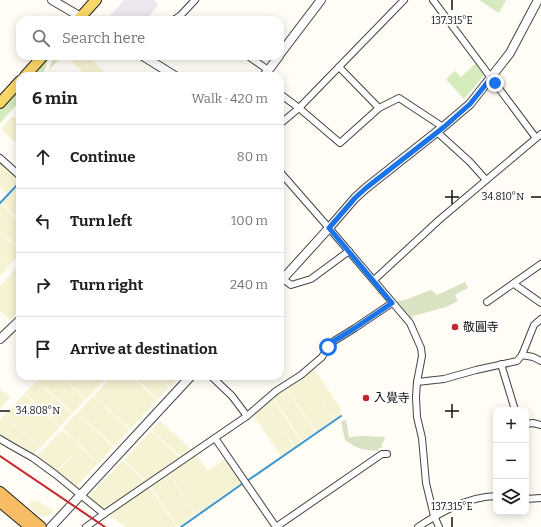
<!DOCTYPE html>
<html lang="en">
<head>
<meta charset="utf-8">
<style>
  body { margin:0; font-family:Bitter,"Noto Sans JP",serif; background:#f2f2f2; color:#202124 }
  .controls { position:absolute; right:12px; bottom:12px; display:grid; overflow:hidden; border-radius:8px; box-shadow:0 2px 10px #0003 }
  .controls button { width:36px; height:36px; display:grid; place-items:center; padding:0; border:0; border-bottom:1px solid #e0e0e0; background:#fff; color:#202124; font:20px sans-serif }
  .stop { position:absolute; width:12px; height:12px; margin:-9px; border:3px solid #1a73e8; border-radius:50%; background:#fff }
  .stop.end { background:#1a73e8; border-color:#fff; box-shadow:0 1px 4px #0008 }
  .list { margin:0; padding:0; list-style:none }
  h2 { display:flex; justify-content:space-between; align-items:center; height:52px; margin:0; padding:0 16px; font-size:17px }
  h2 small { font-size:13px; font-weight:400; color:#757577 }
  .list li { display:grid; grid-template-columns:26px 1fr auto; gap:12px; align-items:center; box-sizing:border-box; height:64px; padding:0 16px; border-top:1px solid #e0e0e0 }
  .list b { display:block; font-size:15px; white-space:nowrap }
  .list em { font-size:13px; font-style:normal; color:#757577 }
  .icon { flex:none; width:22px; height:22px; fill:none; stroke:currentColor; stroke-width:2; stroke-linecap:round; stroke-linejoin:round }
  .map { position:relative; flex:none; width:541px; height:527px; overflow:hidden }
  .search { position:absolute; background:#fff; box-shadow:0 2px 10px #0003; left:16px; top:16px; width:268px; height:44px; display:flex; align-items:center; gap:10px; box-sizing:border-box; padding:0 14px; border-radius:12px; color:#757577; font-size:15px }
  .panel { position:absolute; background:#fff; box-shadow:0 2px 10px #0003; left:16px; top:72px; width:268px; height:308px; border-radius:12px }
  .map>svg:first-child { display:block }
  .industrial { fill:#eee6ef }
  .farmland { fill:#f6f3d4 }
  .green { fill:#d5ebbd }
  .cemetery { fill:#d9e3c4 }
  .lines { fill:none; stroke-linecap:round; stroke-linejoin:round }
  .stream { stroke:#3f96cf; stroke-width:2 }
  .minor-casing { stroke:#444; stroke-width:8 }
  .tertiary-casing { stroke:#444; stroke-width:10 }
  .primary-casing { stroke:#222; stroke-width:12 }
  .trunk-casing { stroke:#222; stroke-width:12 }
  .minor { stroke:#fff; stroke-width:6 }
  .tertiary { stroke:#fff; stroke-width:8 }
  .primary { stroke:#f9d66b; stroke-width:10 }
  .trunk { stroke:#f7bc64; stroke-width:10 }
  .rail { stroke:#c4262e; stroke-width:2 }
  .route { stroke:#1a73e8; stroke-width:5 }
  .ticks { fill:none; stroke:#111; stroke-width:1.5 }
  .poi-dot { fill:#c4262e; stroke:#fff; stroke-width:1.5 }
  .labels { text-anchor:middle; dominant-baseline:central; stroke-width:4; stroke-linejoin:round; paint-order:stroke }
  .poi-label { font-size:12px; fill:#111; stroke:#fff; text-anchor:start }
  .ticks-label { font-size:10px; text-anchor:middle; fill:#111; stroke:#fff; stroke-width:4; stroke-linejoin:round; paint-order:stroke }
</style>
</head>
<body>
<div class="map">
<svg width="541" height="527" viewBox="0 0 541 527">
  <rect width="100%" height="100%" fill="#fffdf5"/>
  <!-- industrial -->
  <polygon class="industrial" points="124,0 154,0 158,5 146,20 108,20 108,18"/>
  <!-- farmland -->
  <g class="farmland">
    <polygon points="69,56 87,56 108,75 106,76 87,76 68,58"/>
    <polygon points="13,116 20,122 20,146 1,129"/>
    <polygon points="0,161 20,180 7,194 0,187"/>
    <polygon points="20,184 20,220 2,203"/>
    <polygon points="1,204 20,222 20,249 0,231 0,205"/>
    <polygon points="0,232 20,251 20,254 9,265 0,257"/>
    <polygon points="0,258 9,266 0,276"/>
    <polygon points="20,265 20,287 8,277"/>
    <polygon points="8,277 20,288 20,311 10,320 0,311 0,286"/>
    <polygon points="314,369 340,407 341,414 335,419 312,386 334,419 316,432 286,387"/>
    <polygon points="41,376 60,376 85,399 73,413 37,380"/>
    <polygon points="62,376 100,376 104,380 86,399"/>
    <polygon points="112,376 131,376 157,400 130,429 94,396"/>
    <polygon points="133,376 157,376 169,388 158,399"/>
    <polygon points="158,376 172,376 176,380 170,387"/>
    <polygon points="37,381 72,414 60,426 25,393"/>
    <polygon points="285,387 315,432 302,441 273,397"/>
    <polygon points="0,389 11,397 0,409"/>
    <polygon points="24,394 60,427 40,448 5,415"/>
    <polygon points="93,396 129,430 114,446 78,413"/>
    <polygon points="272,398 301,442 295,447 265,404"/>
    <polygon points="265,404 294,447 281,456 253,415"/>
    <polygon points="77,413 113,447 99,463 63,429"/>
    <polygon points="4,415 39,448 33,455 0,437 0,420"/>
    <polygon points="160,421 192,450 181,457 152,430"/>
    <polygon points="62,430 79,445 70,454 79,446 98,463 76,487 57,472 73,456 72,455 56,472 46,465 63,447 46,465 35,458"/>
    <polygon points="151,431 180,458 147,481 124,460"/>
    <polygon points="196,455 208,471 225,459 241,483 196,515 169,473"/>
    <polygon points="123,461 146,482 104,510 88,497"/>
    <polygon points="169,474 195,515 178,527 150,486"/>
    <polygon points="149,487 177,527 126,527 108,514"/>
    <polygon points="33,499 35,501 39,501 53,511 48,516 39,516 28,506"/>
  </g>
  <!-- green -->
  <g class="green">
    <polygon points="479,0 506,0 499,13"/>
    <polygon points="54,56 62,56 49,70"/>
    <polygon points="49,57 42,76 31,76"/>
    <polygon points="477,62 485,74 464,99 446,79 455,71 461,77"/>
    <polygon points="20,87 20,101 0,123 0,108"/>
  </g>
  <!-- cemetery -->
  <g class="cemetery">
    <polygon points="465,282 468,288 455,295 458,301 446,307 413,316 413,318 410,320 396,302 398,301 405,300 431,290 437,295"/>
    <path d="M346,420L349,437L361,436L385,437L384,442H382V448H379L378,451C362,450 358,449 345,440L341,421Z"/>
  </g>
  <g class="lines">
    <!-- stream -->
    <g class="stream">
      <polyline points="178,14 191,0"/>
      <polyline points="169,20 174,16"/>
      <polyline points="0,203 20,182"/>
      <polyline points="247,481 341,416"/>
      <polyline points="181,527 242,484"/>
    </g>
    <!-- minor casing -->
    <g class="minor-casing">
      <g id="minor">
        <polyline points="433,0 536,138"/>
        <polyline points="174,20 181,15 195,0"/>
        <polyline points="248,56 268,70"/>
        <polyline points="339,67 379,108"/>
        <polyline points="280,94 299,108 340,143 379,108 399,98 443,127"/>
        <polyline points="280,124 299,108 404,0"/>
        <polyline points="437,132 470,162 486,180"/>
        <polyline points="0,158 20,176"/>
        <polyline points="280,172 329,228 410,323 421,348 422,356 417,382 416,397 417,417 422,438 426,483 434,516 439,527"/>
        <polyline points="283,279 291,285 311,279 349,251"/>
        <polyline points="374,280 439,220 541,134"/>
        <polyline points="514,284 541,303"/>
        <polyline points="487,302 541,264"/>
        <polyline points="522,355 533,357 541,361"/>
        <polyline points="501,364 515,410"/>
        <polyline points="211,376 232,396 247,416"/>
        <polyline points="417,382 444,379 476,370 517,361 522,355 534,325 541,319"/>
        <polyline points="526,424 533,423 541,425"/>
        <polyline points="215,438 276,527"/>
        <polyline points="0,439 10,445 33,458 55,474 104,514"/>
        <polyline points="526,499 541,498"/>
        <polyline points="86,527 104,514 247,416 276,391 301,375 322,357 328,347 334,341 355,328 392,303"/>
        <polyline points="276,527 382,454 387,454"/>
        <path d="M418,527C441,512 467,497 496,496"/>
      </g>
    </g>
    <!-- tertiary casing -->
    <g class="tertiary-casing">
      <g id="tertiary">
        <polyline points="52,0 86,20"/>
        <polyline points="280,54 321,0"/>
        <polyline points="143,56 175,76"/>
        <polyline points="264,76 279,56"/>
        <polyline points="280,282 329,228 355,198 366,188 443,127 470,104 510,53 538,0"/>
        <polyline points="0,339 20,320"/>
        <polyline points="51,527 191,376"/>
      </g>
    </g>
    <!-- primary casing -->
    <g class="primary-casing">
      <g id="primary">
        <polyline points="78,20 96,0"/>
        <polyline points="25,76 43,56"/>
        <polyline points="0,103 20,81"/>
      </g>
    </g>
    <!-- trunk casing -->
    <g class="trunk-casing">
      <g id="trunk">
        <polyline points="0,492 41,527"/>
        <polyline points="0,502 30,527"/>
      </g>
    </g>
    <!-- minor -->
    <use href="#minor" class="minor"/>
    <!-- tertiary -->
    <use href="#tertiary" class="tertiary"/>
    <!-- primary -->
    <use href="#primary" class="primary"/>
    <!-- trunk -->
    <use href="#trunk" class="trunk"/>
    <!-- rail -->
    <polyline class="rail" points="0,456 105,527"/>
  </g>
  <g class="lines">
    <!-- route -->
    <polyline class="route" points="328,347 334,341 355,328 392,303 329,228 355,198 366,188 444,127 470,104 491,78 495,83"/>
  </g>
  <!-- ticks -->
  <path class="ticks" d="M452,0V10M452,190V204M445,197H459M531,197H541M452,404V418M0,411H10M445,411H459M452,517V527"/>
  <!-- markers -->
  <g class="poi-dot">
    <circle cx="455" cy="327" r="4"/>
    <circle cx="366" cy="398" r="4"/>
  </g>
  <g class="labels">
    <!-- poi labels -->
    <g class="poi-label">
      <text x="463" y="327">敬圓寺</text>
      <text x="374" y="398">入覺寺</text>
    </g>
  </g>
  <g class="ticks-label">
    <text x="452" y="24">137.315°E</text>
    <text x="503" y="200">34.810°N</text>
    <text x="38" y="414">34.808°N</text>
    <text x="452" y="510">137.315°E</text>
  </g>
</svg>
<div class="controls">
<button>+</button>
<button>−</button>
<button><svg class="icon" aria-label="layers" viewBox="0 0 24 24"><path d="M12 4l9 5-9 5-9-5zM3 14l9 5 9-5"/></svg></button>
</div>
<div class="stop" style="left:328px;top:347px"></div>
<div class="stop end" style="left:495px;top:83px"></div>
<div class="search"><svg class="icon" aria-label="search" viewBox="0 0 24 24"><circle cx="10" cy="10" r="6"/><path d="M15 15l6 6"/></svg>Search here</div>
<section class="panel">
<h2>6 min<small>Walk · 420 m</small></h2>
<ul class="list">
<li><svg class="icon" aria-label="ahead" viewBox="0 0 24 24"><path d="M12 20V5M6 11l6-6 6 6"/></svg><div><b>Continue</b></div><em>80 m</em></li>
<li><svg class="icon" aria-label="left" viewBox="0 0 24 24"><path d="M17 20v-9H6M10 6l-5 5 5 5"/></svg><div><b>Turn left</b></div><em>100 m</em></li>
<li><svg class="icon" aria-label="right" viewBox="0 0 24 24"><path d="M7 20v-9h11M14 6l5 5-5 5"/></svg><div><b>Turn right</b></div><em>240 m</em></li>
<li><svg class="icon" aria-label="arrive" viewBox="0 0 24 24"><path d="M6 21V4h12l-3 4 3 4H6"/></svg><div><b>Arrive at destination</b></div></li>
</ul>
</section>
</div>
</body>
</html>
